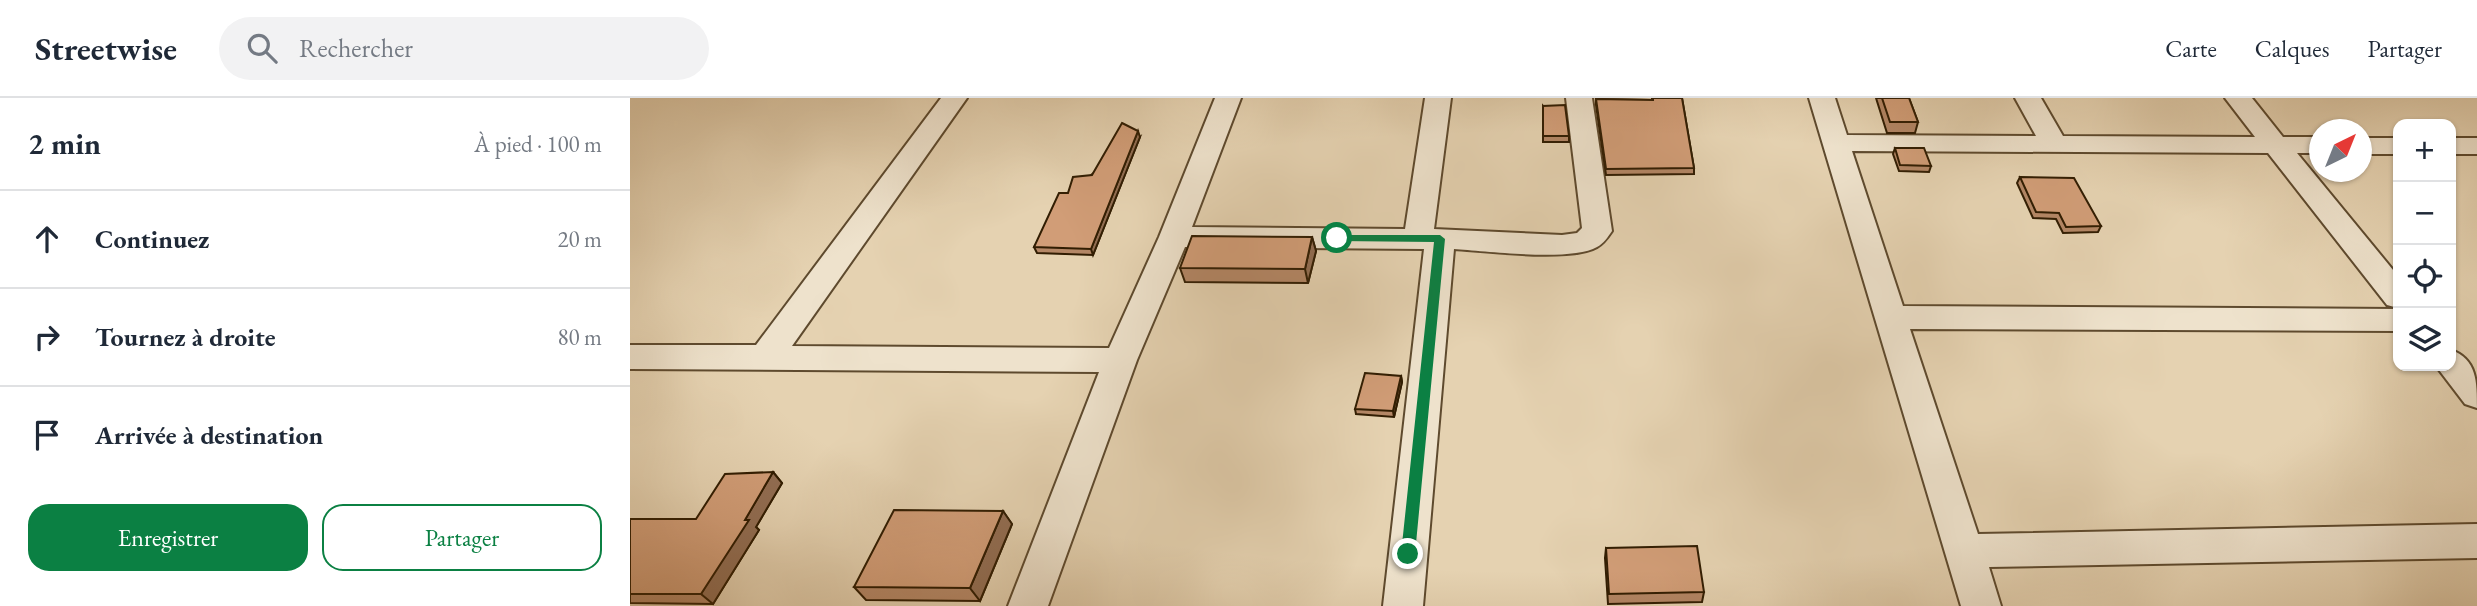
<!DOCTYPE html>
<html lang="fr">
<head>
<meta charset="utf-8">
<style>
  body { margin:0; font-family:"EB Garamond",serif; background:#f2f2f3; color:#1f2937 }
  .controls { position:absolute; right:21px; top:21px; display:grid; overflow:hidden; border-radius:14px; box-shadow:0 2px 5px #0004 }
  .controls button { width:63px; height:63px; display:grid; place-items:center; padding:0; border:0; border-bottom:2px solid #e0e1e3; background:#fff; color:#1f2937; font:35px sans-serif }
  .compass { position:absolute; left:1679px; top:21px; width:63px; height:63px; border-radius:50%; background:#fff; box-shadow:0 2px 5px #0004; rotate:43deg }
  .stop { position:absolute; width:21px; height:21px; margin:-16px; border:5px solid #0b8043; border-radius:50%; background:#fff }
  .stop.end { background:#0b8043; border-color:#fff; box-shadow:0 2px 7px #0008 }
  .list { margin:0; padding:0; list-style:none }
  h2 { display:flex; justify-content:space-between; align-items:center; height:91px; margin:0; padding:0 28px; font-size:30px }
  h2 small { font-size:23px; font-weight:400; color:#747a83 }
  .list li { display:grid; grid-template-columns:46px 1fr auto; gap:21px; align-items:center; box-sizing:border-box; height:98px; padding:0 28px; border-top:2px solid #e0e1e3 }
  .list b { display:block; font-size:26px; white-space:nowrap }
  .list em { font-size:23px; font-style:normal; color:#747a83 }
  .actions { display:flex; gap:14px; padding:21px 28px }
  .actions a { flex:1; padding:16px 0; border:2px solid #0b8043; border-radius:21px; text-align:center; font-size:24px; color:#0b8043 }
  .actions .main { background:#0b8043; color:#fff }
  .icon { flex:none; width:38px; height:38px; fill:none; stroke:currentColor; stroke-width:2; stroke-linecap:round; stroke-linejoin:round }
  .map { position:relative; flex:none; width:1847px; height:508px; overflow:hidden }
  header { display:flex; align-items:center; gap:42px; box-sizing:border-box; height:98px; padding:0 35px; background:#fff; border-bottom:2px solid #e0e1e3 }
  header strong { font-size:33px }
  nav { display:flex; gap:38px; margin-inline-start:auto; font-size:24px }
  .search { width:490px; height:63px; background:#f2f2f3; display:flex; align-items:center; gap:18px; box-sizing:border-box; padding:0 24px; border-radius:38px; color:#747a83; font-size:26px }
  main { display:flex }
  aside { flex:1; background:#fff }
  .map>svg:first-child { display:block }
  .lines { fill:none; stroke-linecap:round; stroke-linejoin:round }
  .street-casing { stroke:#5e4a2e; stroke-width:4 }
  .street { fill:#eee2cc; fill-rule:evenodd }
  .wall { fill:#b48766; stroke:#311d02; stroke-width:2 }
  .shaded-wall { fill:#926e53; stroke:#311d02; stroke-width:2 }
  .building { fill:#d19d77; stroke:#311d02; stroke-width:2 }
  .route { fill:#0b8043 }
</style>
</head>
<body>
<header>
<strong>Streetwise</strong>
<div class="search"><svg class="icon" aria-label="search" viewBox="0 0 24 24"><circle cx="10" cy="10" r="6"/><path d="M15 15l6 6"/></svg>Rechercher</div>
<nav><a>Carte</a><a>Calques</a><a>Partager</a></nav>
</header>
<main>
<aside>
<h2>2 min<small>À pied · 100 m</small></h2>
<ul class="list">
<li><svg class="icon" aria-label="ahead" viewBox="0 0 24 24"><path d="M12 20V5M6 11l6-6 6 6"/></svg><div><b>Continuez</b></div><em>20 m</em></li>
<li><svg class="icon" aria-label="right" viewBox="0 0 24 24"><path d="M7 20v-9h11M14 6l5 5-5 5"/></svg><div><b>Tournez à droite</b></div><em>80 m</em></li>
<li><svg class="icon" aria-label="arrive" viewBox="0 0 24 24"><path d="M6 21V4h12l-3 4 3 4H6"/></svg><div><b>Arrivée à destination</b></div></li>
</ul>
<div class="actions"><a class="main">Enregistrer</a><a>Partager</a></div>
</aside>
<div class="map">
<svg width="1847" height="508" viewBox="0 0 1847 508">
  <rect width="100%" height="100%" fill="#e5d2b1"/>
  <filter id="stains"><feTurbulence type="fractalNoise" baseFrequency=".00286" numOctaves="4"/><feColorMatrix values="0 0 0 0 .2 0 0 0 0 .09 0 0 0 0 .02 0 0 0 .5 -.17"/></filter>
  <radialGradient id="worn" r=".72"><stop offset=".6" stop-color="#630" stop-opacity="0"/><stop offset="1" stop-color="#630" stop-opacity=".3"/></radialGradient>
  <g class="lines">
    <!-- street casing -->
    <g class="street-casing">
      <g id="street">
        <path d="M311,0H337L162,248L479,250L529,139L585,0H611L562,129L775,131L795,0H821L804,131L932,137L947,135L952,130L936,0H962L982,133C978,139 973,146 967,149C942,164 855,153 824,151L793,508H753L794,151L555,149L507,262L418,508H378L469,274L0,271V247H126Z"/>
        <polygon points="1179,0 1205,0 1217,37 1406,38 1385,0 1411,0 1433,38 1625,39 1595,0 1622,0 1653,39 1689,39 1689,55 1667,55 1768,178 1768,210 1757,207 1638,55 1222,53 1273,208 1768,211 1768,233 1280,231 1348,436 1847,426 1847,460 1359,469 1371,508 1331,508"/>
        <rect x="1731" y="40" width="37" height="16"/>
        <rect x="1821" y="40" width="26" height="16"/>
        <path d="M1821,252C1847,261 1847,284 1847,310L1835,306L1806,268H1821Z"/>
      </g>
    </g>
    <!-- street -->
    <use href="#street" class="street"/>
  </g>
  <!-- wall -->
  <g class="wall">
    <polygon points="1022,0 1052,0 1064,70 1064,76 976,77 966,7 966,1 1022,2"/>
    <polygon points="1246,0 1279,0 1288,24 1285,35 1257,35"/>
    <polygon points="913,8 939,38 939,44 913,44"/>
    <polygon points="510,39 463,157 407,155 404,149 438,95"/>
    <polygon points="1265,50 1301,68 1299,74 1269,73 1263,56"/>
    <polygon points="1390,79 1471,128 1468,134 1433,135 1426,121 1403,120 1387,85"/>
    <polygon points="682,139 686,153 678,185 555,184 550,170"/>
    <polygon points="771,278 772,284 764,319 726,316 725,311"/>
    <polygon points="143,374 152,385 126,429 129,432 83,506 0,505 0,421 66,421"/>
    <polygon points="373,413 382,426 350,503 236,502 224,489"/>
    <polygon points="976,450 1074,494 1072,504 978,506 975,460"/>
  </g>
  <!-- shaded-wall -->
  <g class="shaded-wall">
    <polygon points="508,33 510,39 463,157 461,151"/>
    <polygon points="682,139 686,153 678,185 675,171"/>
    <polygon points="771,278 772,284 764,319 763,313"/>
    <polygon points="143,374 152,385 126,429 129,432 83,506 71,496"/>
    <polygon points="373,413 382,426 350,503 340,490"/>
  </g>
  <!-- building -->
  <g class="building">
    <polygon points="1023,0 1052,0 1064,70 976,71 966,1 1023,2"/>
    <polygon points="1252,0 1279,0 1288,24 1260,24"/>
    <polygon points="935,7 939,38 913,38 913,8"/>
    <polygon points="492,25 508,33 461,151 404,149 429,95 438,95 443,79 462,77"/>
    <polygon points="1265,50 1294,50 1301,68 1270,67"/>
    <polygon points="1390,79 1444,80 1471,128 1436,129 1429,115 1406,114"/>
    <polygon points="562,138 682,139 675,171 550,170"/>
    <polygon points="735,275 771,278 763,313 725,311"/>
    <polygon points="143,374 115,422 119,422 71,496 0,496 0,421 66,421 95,376"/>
    <polygon points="264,412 373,413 340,490 224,489"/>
    <polygon points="1067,448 1074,494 979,496 976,450"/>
  </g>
  <!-- route -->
  <polygon class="route" points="810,137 815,141 785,456 778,461 771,456 804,144 707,143 702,140 707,137"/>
  <rect width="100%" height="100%" filter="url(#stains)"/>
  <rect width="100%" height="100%" fill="url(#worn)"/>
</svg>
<div class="controls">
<button>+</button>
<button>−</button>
<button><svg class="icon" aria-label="locate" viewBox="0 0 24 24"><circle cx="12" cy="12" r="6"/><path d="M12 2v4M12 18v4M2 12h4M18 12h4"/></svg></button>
<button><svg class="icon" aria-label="layers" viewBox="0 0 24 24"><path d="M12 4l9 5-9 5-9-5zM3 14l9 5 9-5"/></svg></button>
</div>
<svg class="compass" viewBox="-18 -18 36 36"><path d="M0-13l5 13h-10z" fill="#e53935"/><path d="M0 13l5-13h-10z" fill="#747a83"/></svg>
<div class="stop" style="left:707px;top:140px"></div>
<div class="stop end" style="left:778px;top:456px"></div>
</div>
</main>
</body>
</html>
